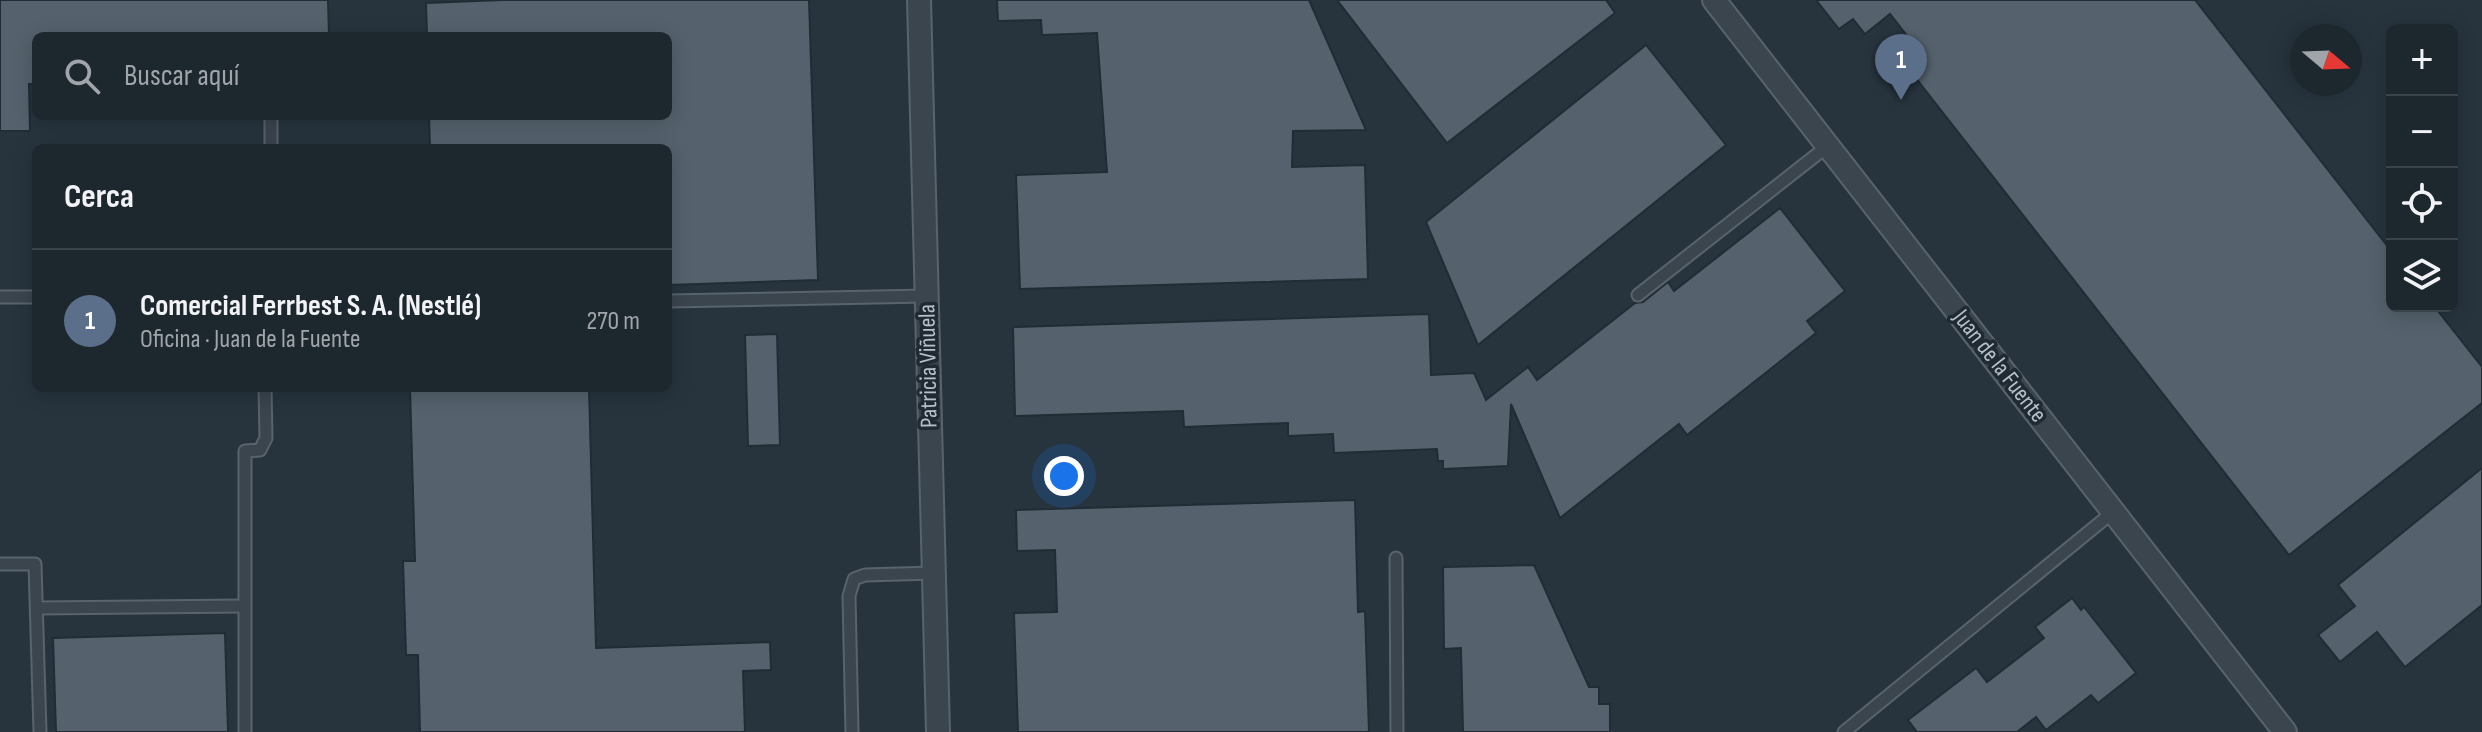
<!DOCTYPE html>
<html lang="es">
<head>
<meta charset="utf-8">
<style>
  body { margin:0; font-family:"Sofia Sans Condensed",sans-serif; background:#252f36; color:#f1f3f6 }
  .controls { position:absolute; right:24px; top:24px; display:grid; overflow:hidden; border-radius:12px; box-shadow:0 4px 20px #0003 }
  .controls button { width:72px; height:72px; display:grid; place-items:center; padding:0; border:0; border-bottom:2px solid #3b444a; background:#1d272e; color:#f1f3f6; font:40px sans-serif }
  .compass { position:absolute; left:2290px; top:24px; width:72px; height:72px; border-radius:50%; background:#1d272e; box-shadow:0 4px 20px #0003; rotate:109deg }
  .you { position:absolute; left:1064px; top:476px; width:28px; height:28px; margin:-20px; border:6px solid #fff; border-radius:50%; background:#1a73e8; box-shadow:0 0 0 12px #1a73e833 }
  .badge { display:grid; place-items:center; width:52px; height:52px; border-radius:50%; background:#94c4f1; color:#fff; font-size:26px; font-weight:700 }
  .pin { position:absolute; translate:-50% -66px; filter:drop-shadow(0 2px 4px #0008) }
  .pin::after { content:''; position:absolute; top:42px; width:28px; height:24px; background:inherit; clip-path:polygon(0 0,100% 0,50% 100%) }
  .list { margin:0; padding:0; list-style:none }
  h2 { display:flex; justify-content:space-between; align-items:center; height:104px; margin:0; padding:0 32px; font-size:34px }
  h2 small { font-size:26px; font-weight:400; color:#a0a5aa }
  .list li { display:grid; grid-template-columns:52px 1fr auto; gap:24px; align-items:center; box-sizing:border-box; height:144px; padding:0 32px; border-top:2px solid #3b444a }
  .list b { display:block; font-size:30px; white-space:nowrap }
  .list p { margin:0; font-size:26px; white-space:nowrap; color:#a0a5aa }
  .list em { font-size:26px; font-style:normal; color:#a0a5aa }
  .icon { flex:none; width:44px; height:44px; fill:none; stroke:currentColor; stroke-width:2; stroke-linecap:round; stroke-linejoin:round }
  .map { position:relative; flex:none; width:2482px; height:732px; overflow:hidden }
  .search { position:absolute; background:#1d272e; box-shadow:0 4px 20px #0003; left:32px; top:32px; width:640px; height:88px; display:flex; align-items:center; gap:20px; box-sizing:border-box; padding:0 28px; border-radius:12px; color:#a0a5aa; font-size:30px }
  .panel { position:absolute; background:#1d272e; box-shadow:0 4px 20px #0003; left:32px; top:144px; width:640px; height:248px; border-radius:12px }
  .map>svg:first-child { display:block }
  .building { fill:#55626d; stroke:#212c35; stroke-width:2 }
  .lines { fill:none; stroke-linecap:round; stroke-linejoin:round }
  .lane-casing { stroke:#58636c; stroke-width:15 }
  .street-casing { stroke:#58636c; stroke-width:26 }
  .lane { stroke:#3b454e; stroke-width:11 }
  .street { stroke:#3b454e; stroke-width:22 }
  .labels { text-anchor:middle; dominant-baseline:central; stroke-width:7; stroke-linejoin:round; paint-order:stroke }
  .street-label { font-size:24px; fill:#b7c0c9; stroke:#1f2a33 }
</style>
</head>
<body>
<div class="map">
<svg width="2482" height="732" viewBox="0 0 2482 732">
  <rect width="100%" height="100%" fill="#27343e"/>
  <!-- building -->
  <g class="building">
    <polygon points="0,0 328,0 329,36 36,36 36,84 29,84 30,131 0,131"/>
    <polygon points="503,0 809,0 818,280 668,285 668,148 430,148 429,116 668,116 668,36 427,36 426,3"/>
    <polygon points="997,0 1309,0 1366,130 1293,131 1292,167 1365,165 1368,279 1020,289 1016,175 1107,172 1097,33 1042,35 1041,20 998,21"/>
    <polygon points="1337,0 1606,0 1615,13 1447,143"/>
    <polygon points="1816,0 2195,0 2392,252 2392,306 2434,306 2482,367 2482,403 2289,555 1897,54 1912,42 1890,14 1865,34 1853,19 1839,29"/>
    <polygon points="1646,45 1726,145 1478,345 1426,222"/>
    <polygon points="1780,208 1845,291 1807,321 1816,333 1687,435 1679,424 1560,518 1511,404 1508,466 1443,469 1443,461 1438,461 1437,449 1334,453 1333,434 1288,436 1288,423 1184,427 1183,411 1015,416 1013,327 1429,314 1431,375 1474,373 1486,400 1528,367 1537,380 1635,303 1643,302 1668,282 1674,291"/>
    <polygon points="777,334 780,445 748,446 745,335"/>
    <polygon points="410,388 589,388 596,648 770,642 771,670 743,671 745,732 420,732 418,655 406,655 403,561 415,561"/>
    <polygon points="2482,468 2482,605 2405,667 2377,632 2340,662 2318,635 2355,606 2338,585"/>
    <polygon points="1355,500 1358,612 1365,611 1369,732 1018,732 1014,613 1057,612 1055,550 1017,551 1016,510"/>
    <polygon points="1534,565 1589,687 1599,687 1599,704 1610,704 1610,732 1463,732 1461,648 1444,649 1443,567"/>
    <polygon points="2072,598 2081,610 2084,607 2136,673 2098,703 2091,695 2046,730 2036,717 2017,732 1917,732 1908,720 1976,668 1987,682 2044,638 2035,627"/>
    <polygon points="225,633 228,732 56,732 53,638"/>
  </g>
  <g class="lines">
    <!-- lane casing -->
    <g class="lane-casing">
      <g id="lane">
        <polyline points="271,116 271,148"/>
        <polyline points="1638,295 1829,145"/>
        <polyline points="0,297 36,297"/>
        <polyline points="668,301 926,296"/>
        <polyline points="1396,558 1397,732"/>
        <polyline points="0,564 35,564 40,732"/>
        <polyline points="37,608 244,606"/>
        <polyline points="245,732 245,451 260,450 266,438 265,388"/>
        <polyline points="852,732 849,596 854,579 865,575 933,573"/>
        <polyline points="1844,732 2113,512"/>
      </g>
    </g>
    <!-- street casing -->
    <g class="street-casing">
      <g id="street">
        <polyline points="919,0 938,732"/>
        <polyline points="1714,0 2285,732"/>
      </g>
    </g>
    <!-- lane -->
    <use href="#lane" class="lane"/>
    <!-- street -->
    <use href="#street" class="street"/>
  </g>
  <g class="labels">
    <!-- street labels -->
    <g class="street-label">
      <text transform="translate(928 366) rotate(-91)">Patricia Viñuela</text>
      <text transform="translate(2000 366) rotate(52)">Juan de la Fuente</text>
    </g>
  </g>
</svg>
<div class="controls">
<button>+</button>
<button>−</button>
<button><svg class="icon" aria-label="locate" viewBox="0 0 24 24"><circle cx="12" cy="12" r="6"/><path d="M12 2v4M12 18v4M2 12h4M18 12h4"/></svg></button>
<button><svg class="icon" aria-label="layers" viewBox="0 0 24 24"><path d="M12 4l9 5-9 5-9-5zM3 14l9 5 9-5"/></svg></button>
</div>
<svg class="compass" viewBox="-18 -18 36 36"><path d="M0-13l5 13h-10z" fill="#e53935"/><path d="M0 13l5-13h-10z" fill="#a0a5aa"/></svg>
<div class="you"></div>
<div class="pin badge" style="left:1901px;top:100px;background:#5c6f8a">1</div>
<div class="search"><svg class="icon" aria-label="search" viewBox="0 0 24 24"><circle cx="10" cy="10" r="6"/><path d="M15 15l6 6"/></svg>Buscar aquí</div>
<section class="panel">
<h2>Cerca<small></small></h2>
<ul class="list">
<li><span class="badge" style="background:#5c6f8a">1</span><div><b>Comercial Ferrbest S. A. (Nestlé)</b><p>Oficina · Juan de la Fuente</p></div><em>270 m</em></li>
</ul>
</section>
</div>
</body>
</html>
